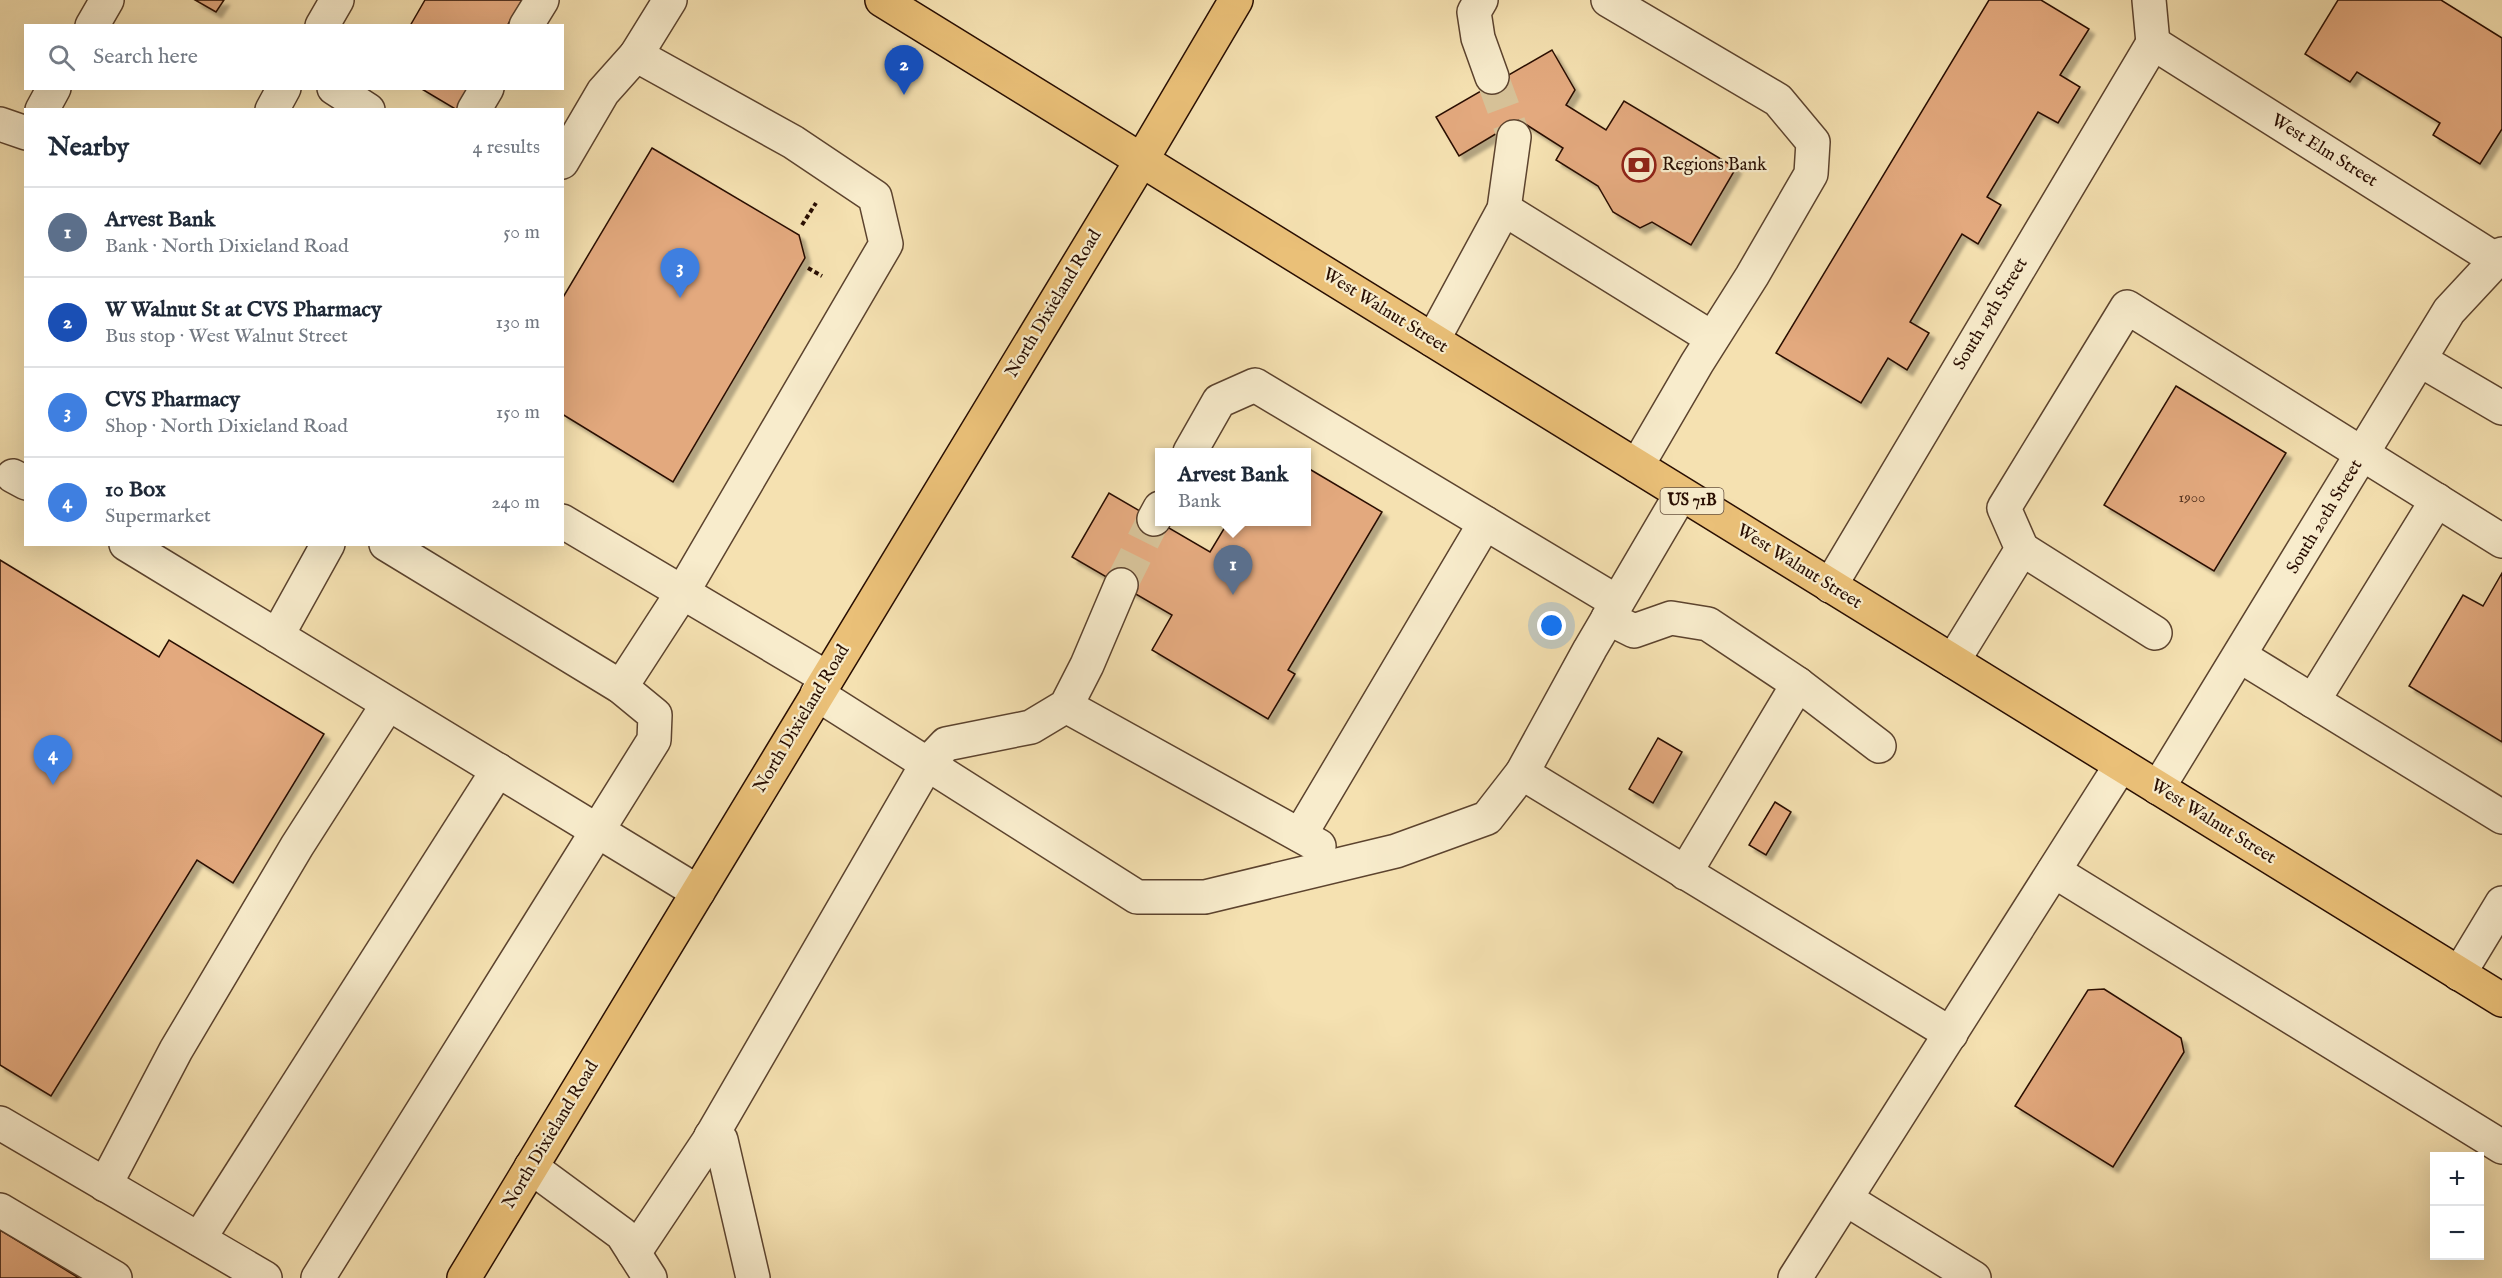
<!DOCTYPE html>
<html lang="en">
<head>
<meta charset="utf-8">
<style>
  body { margin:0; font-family:"IM FELL English",serif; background:#f2f2f3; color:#1f2937 }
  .controls { position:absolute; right:18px; bottom:18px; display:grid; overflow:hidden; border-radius:0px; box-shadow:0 6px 24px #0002 }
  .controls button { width:54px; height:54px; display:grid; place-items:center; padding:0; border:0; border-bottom:2px solid #e0e1e3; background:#fff; color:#1f2937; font:30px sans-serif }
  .you { position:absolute; left:1552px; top:626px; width:21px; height:21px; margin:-15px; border:4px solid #fff; border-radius:50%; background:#1a73e8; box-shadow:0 0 0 9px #1a73e833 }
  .badge { display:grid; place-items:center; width:39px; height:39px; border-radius:50%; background:#ea580c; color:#fff; font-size:20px; font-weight:700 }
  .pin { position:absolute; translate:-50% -50px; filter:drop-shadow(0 2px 3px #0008) }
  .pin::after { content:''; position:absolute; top:32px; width:21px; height:18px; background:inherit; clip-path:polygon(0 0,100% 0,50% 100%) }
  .popup { position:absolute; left:1155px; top:448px; width:156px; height:78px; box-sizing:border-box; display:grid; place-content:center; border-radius:0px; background:#fff; filter:drop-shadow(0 2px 4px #0005); font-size:20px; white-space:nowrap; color:#747a83 }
  .popup b { font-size:22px; color:#1f2937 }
  .popup::after { content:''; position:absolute; left:50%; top:100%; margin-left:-12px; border:12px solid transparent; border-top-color:#fff }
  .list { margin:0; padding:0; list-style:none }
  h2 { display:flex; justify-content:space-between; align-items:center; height:78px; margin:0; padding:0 24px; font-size:26px }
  h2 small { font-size:20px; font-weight:400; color:#747a83 }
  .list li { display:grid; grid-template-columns:39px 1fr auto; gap:18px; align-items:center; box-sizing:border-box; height:90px; padding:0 24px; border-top:2px solid #e0e1e3 }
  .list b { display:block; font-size:22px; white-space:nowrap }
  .list p { margin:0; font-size:20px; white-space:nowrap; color:#747a83 }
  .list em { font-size:20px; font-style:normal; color:#747a83 }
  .icon { flex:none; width:33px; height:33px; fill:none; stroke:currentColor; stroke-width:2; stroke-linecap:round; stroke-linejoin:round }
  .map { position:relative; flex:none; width:2502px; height:1278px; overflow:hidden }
  .search { position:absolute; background:#fff; box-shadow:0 6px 24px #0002; left:24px; top:24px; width:540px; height:66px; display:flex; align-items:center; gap:15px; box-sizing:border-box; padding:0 21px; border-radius:0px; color:#747a83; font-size:22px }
  .panel { position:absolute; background:#fff; box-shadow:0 6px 24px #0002; left:24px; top:108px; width:540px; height:438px; border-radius:0px }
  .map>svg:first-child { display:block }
  .building { fill:#e3a97e; stroke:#290e02; stroke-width:1.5; filter:url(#shadow) }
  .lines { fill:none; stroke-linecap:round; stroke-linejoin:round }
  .minor-tunnel { stroke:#d6c197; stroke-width:33; stroke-dasharray:33 16; stroke-linecap:butt }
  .minor-casing { stroke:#5c432e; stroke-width:36 }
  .major-casing { stroke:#290e02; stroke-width:36 }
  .path { stroke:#290e02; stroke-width:4; stroke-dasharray:4.5 3; stroke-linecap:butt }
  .minor { stroke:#f8eccc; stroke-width:33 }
  .major { stroke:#eac078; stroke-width:33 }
  .labels { text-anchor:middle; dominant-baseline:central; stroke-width:4.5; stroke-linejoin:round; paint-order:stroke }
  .number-label { font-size:15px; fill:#583521 }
  .shield { fill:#f8eccc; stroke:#67513f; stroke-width:1.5 }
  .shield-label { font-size:16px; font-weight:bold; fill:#290e02 }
  .street-label { font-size:18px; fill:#290e02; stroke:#f8eccc }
  .poi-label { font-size:18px; fill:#290e02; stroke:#f8eccc; text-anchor:start }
</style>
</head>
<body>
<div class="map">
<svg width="2502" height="1278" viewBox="0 0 2502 1278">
  <defs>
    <filter id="shadow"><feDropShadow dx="5.5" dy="5.5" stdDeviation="1.5" flood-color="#0004"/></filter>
  </defs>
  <rect width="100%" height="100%" fill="#f5e1b1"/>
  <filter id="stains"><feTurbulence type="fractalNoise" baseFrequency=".00333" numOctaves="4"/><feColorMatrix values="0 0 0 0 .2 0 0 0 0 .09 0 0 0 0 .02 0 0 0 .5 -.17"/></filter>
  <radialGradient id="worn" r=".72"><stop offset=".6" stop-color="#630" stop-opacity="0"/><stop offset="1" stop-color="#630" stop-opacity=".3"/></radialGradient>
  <!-- building -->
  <g class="building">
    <polygon points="195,0 224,0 216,12"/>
    <polygon points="425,0 522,0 507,26 410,26"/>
    <polygon points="1989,0 2041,0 2089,29 2060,75 2080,87 2058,123 2038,112 1987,197 2001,205 1978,244 1962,234 1910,322 1929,333 1907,370 1888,358 1861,403 1776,353"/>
    <polygon points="2338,0 2441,0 2502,38 2502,129 2480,164 2433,135 2440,123 2357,72 2350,82 2305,54"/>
    <polygon points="1552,50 1575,90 1566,105 1606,130 1624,101 1736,168 1691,245 1652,222 1640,228 1613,212 1598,186 1556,160 1563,148 1519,120 1459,156 1436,117"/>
    <polygon points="420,88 470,88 457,110"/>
    <polygon points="652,148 799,235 805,258 673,482 562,414 562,299"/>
    <polygon points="2176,386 2286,453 2214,571 2104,505"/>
    <polygon points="1306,467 1382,512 1288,670 1295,674 1268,719 1152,650 1172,615 1072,557 1109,493 1210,552 1228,522 1306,522"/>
    <polygon points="0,560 159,657 169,640 324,734 233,883 197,860 51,1096 0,1065"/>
    <polygon points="2502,573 2502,742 2409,686 2463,595 2483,606"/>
    <polygon points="1658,738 1682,752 1653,803 1629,789"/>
    <polygon points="1775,802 1791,812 1766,855 1749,845"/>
    <polygon points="2104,989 2181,1038 2184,1052 2113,1167 2015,1106 2088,990"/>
    <polygon points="0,1230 79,1278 0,1278"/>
  </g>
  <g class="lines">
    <!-- minor-tunnel -->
    <g class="minor-tunnel">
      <polyline points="1492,77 1514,137"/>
      <polyline points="1121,585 1154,519"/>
    </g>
    <!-- minor casing -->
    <g class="minor-casing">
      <g id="minor">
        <polyline points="1481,0 1474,12 1478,38 1492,77"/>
        <polyline points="1608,0 1778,100 1813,142 1811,174 1752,276 1697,363 1637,466"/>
        <polyline points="2149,0 2153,43"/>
        <polyline points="92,26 107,0"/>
        <polyline points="322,26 337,0"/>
        <polyline points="526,26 542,0"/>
        <polyline points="2153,43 2495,259"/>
        <polyline points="636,55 670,0"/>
        <polyline points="334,88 368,110"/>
        <polyline points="42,110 54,88"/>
        <polyline points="272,110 284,88"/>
        <polyline points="474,110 487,88"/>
        <polyline points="0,124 26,133"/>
        <polyline points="562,162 603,92 636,55 793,142 875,197 886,244 682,593 621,687"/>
        <polyline points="1504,209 1712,338"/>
        <polyline points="1433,340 1504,209 1514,137"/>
        <polyline points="2420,360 2502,408"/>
        <polyline points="1190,452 1219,401 1255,385 1617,602"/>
        <polyline points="13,476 26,483"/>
        <polyline points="1154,519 1160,508"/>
        <polyline points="562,521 827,678"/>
        <polyline points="126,544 698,892"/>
        <polyline points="2022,549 2155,633"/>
        <polyline points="1830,586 2153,43"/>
        <polyline points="1608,618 1634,631 1671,618 1708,624 1798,684 1685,873"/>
        <polyline points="277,636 328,544"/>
        <polyline points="2240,656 2502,817"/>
        <polyline points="1953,661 2022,549 2004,508 2127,307 2502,541"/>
        <polyline points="1798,684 1879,746"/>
        <polyline points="817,694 1137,897 1205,897 1396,851 1487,818 1522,773 1590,649 1681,494"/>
        <polyline points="2313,701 2437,500"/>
        <polyline points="1066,706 1319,846"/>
        <polyline points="1522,773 1951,1034"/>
        <polyline points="2158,788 2449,311 2502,254"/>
        <polyline points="1300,835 1485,523"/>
        <polyline points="2054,871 2502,1147"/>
        <polyline points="2459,974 2502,903"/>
        <polyline points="0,1123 265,1278"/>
        <polyline points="711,1136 721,1140 753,1278"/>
        <polyline points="531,1167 622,1234 650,1278"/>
        <polyline points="105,1185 176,1050 297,846 388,704"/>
        <polyline points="1846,1199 1974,1278"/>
        <polyline points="0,1210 115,1278"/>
        <polyline points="199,1239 498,770"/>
        <polyline points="634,1253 708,1142 927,764 946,744 1031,727 1066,706 1087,665 1121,585"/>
        <polyline points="318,1278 654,740 655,715 621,687 386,544"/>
        <polyline points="1795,1278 2121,765"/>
      </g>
    </g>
    <!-- major casing -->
    <g class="major-casing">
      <g id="major">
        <polyline points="882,0 2502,1000"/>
        <polyline points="464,1278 1141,161 1236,0"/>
      </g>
    </g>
    <!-- path -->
    <g class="path">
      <polyline points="802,225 816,203"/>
      <polyline points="808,268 822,276"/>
    </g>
    <!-- minor -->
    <use href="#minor" class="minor"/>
    <!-- major -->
    <use href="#major" class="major"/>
  </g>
  <!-- icons -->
  <defs>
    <g id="bank-ring" transform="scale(1.725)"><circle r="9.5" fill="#f8eccc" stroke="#8f2418" stroke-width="1.5"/><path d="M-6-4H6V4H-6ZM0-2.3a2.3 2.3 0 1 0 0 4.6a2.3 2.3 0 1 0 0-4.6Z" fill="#8f2418"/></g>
  </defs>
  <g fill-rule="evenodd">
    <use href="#bank-ring" x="1639" y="165"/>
  </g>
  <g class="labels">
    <!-- number labels -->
    <g class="number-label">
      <text x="2192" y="497">1900</text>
    </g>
    <!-- shield labels -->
    <rect class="shield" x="1660.5" y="488" width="63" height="26" rx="4.5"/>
    <g class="shield-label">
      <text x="1692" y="501">US 71B</text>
    </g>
    <!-- street labels -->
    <g class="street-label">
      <text transform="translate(2324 151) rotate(32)">West Elm Street</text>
      <text transform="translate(1054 304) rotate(-59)">North Dixieland Road</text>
      <text transform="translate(1385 311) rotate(32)">West Walnut Street</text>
      <text transform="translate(1991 314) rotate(-59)">South 19th Street</text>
      <text transform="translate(2325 517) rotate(-59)">South 20th Street</text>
      <text transform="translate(1799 567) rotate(32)">West Walnut Street</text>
      <text transform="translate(802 719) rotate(-59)">North Dixieland Road</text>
      <text transform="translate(2213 822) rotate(32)">West Walnut Street</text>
      <text transform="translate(551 1135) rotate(-59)">North Dixieland Road</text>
    </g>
    <!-- poi labels -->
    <g class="poi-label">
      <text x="1662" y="165">Regions Bank</text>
    </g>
  </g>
  <rect width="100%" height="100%" filter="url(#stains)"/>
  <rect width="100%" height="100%" fill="url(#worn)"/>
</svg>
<div class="controls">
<button>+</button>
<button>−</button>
</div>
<div class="you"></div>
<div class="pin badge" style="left:1233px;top:595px;background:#5c6f8a">1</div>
<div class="popup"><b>Arvest Bank</b>Bank</div>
<div class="pin badge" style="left:904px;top:95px;background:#1a4fb4">2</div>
<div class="pin badge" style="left:680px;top:298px;background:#3f7fe0">3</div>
<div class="pin badge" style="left:53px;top:785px;background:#3f7fe0">4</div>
<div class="search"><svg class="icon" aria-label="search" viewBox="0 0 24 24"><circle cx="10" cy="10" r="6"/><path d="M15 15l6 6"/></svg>Search here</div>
<section class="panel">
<h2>Nearby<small>4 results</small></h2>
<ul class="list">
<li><span class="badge" style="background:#5c6f8a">1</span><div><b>Arvest Bank</b><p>Bank · North Dixieland Road</p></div><em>50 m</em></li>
<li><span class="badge" style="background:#1a4fb4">2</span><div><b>W Walnut St at CVS Pharmacy</b><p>Bus stop · West Walnut Street</p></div><em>130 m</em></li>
<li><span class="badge" style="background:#3f7fe0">3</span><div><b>CVS Pharmacy</b><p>Shop · North Dixieland Road</p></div><em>150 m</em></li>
<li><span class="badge" style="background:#3f7fe0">4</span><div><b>10 Box</b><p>Supermarket</p></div><em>240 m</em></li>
</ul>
</section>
</div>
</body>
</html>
